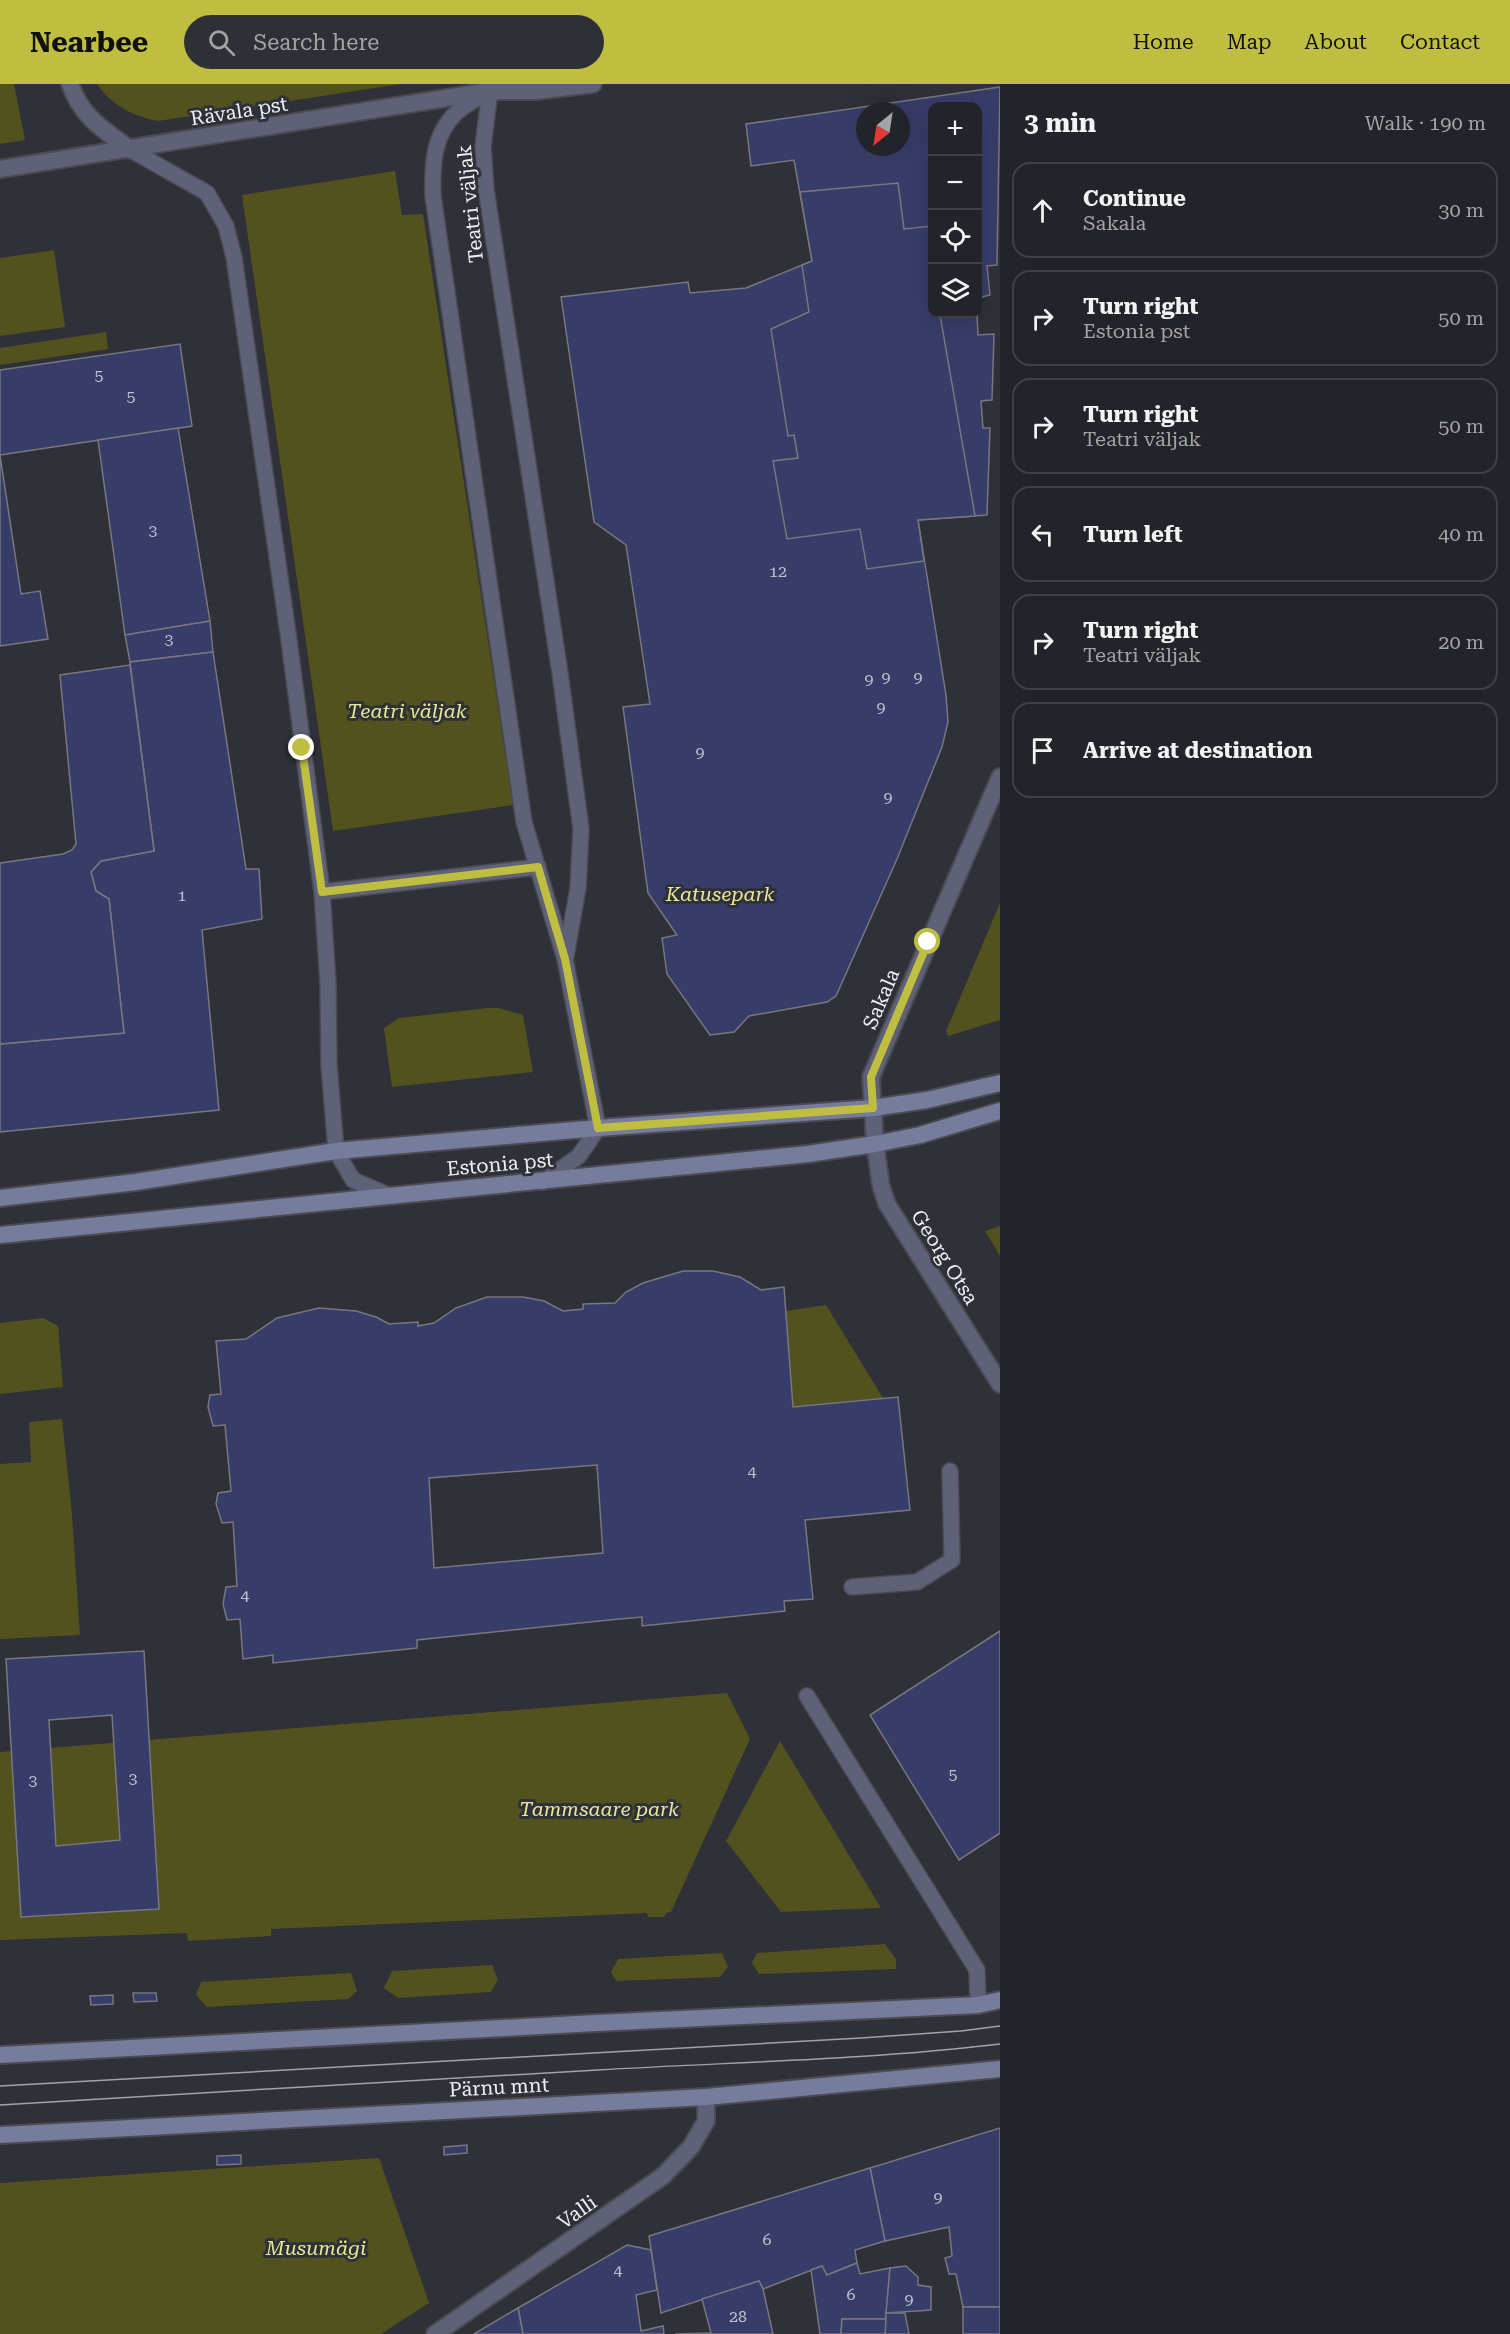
<!DOCTYPE html>
<html lang="en">
<head>
<meta charset="utf-8">
<style>
  body { margin:0; font-family:"Roboto Serif",serif; background:#2f3036; color:#f1f3f6 }
  .controls { position:absolute; right:18px; top:18px; display:grid; overflow:hidden; border-radius:12px; box-shadow:0 6px 24px #0002 }
  .controls button { width:54px; height:54px; display:grid; place-items:center; padding:0; border:0; border-bottom:2px solid #404147; background:#23242a; color:#f1f3f6; font:30px sans-serif }
  .compass { position:absolute; left:856px; top:18px; width:54px; height:54px; border-radius:50%; background:#23242a; box-shadow:0 6px 24px #0002; rotate:210deg }
  .stop { position:absolute; width:18px; height:18px; margin:-14px; border:4px solid #bfbe41; border-radius:50%; background:#fff }
  .stop.end { background:#bfbe41; border-color:#fff; box-shadow:0 2px 6px #0008 }
  .list { margin:0; padding:0; list-style:none }
  h2 { display:flex; justify-content:space-between; align-items:center; height:78px; margin:0; padding:0 24px; font-size:26px }
  h2 small { font-size:20px; font-weight:400; color:#a3a4a8 }
  .list li { display:grid; grid-template-columns:39px 1fr auto; gap:18px; align-items:center; box-sizing:border-box; height:96px; margin:0 12px 12px; padding:0 12px; border:2px solid #404147; border-radius:18px }
  .list b { display:block; font-size:22px; white-space:nowrap }
  .list p { margin:0; font-size:20px; white-space:nowrap; color:#a3a4a8 }
  .list em { font-size:20px; font-style:normal; color:#a3a4a8 }
  .icon { flex:none; width:33px; height:33px; fill:none; stroke:currentColor; stroke-width:2; stroke-linecap:round; stroke-linejoin:round }
  .map { position:relative; flex:none; width:1000px; height:2250px; overflow:hidden }
  header { display:flex; align-items:center; gap:36px; box-sizing:border-box; height:84px; padding:0 30px; background:#bfbe41; color:#111 }
  header strong { font-size:28px }
  nav { display:flex; gap:33px; margin-inline-start:auto; font-size:21px }
  .search { width:420px; height:54px; background:#2f3036; display:flex; align-items:center; gap:15px; box-sizing:border-box; padding:0 21px; border-radius:33px; color:#a3a4a8; font-size:22px }
  main { display:flex }
  aside { flex:1; background:#23242a }
  .map>svg:first-child { display:block }
  .green { fill:#52521e }
  .building { fill:#383c68; stroke:#767780; stroke-width:1.5; fill-rule:evenodd }
  .lines { fill:none; stroke-linecap:round; stroke-linejoin:round }
  .service-casing { stroke:#4a4b52; stroke-width:18 }
  .pedestrian-casing { stroke:#4a4b52; stroke-width:20 }
  .minor-casing { stroke:#4a4b52; stroke-width:20 }
  .tertiary-casing { stroke:#4a4b52; stroke-width:20 }
  .secondary-casing { stroke:#4a4b52; stroke-width:20 }
  .service { stroke:#5e6177; stroke-width:15 }
  .pedestrian { stroke:#5e6177; stroke-width:16 }
  .minor { stroke:#5e6177; stroke-width:16 }
  .tertiary { stroke:#5e6177; stroke-width:16 }
  .secondary { stroke:#777c9d; stroke-width:16 }
  .tram { stroke:#a2a3a9; stroke-width:1.5 }
  .route { stroke:#bfbe41; stroke-width:8 }
  .labels { text-anchor:middle; dominant-baseline:central; stroke-width:6; stroke-linejoin:round; paint-order:stroke }
  .number-label { font-size:16px; fill:#c0c2d1 }
  .street-label { font-size:20px; fill:#eeeff4; stroke:#2f3038 }
  .park-label { font-size:20px; font-style:italic; fill:#e7e995; stroke:#2f3038 }
</style>
</head>
<body>
<header>
<strong>Nearbee</strong>
<div class="search"><svg class="icon" aria-label="search" viewBox="0 0 24 24"><circle cx="10" cy="10" r="6"/><path d="M15 15l6 6"/></svg>Search here</div>
<nav><a>Home</a><a>Map</a><a>About</a><a>Contact</a></nav>
</header>
<main>
<div class="map">
<svg width="1000" height="2250" viewBox="0 0 1000 2250">
  <rect width="100%" height="100%" fill="#2f3038"/>
  <!-- green -->
  <g class="green">
    <polygon points="0,0 14,0 25,56 0,60"/>
    <path d="M97,0H401L158,37C133,32 112,22 97,0Z"/>
    <polygon points="395,87 402,131 423,130 513,721 333,747 242,111"/>
    <polygon points="54,166 65,243 0,252 0,174"/>
    <polygon points="106,248 108,265 0,281 0,264"/>
    <polygon points="1000,819 1000,936 948,952 946,947"/>
    <polygon points="488,924 499,924 523,931 533,988 392,1003 384,944 399,934"/>
    <polygon points="1000,1142 1000,1172 985,1147"/>
    <polygon points="826,1221 883,1314 793,1323 786,1227"/>
    <polygon points="43,1234 58,1242 63,1303 0,1310 0,1239"/>
    <polygon points="62,1335 72,1430 80,1551 0,1555 0,1380 31,1378 29,1338"/>
    <polygon points="727,1609 750,1655 671,1828 666,1829 664,1833 648,1833 647,1829 271,1845 271,1852 188,1857 187,1849 0,1856 0,1668"/>
    <polygon points="780,1657 881,1824 781,1828 726,1757"/>
    <polygon points="885,1860 896,1875 896,1885 759,1890 752,1879 757,1869"/>
    <polygon points="722,1869 728,1883 720,1893 616,1897 611,1888 618,1875"/>
    <polygon points="492,1881 498,1895 491,1908 398,1914 384,1904 392,1887"/>
    <polygon points="351,1889 357,1907 348,1915 207,1923 196,1911 201,1898"/>
    <polygon points="379,2074 429,2219 381,2250 0,2250 0,2099"/>
  </g>
  <!-- building -->
  <g class="building">
    <path d="M1000,3L997,181L987,182L990,211L978,214V22H932V230H977L978,251L994,250L992,316L981,317L983,344H990L987,431L918,436L946,611L948,638L942,663L897,775L836,912L827,918L749,932L734,948L710,951L667,890L662,854L677,851L648,809L623,623L650,620L626,461L594,438L561,213L688,198L690,209L746,204L812,177L794,76L751,82L746,40ZM865,27H901V63H865Z"/>
    <polygon points="898,99 904,145 932,142 932,230 949,230 940,231 975,432 918,436 924,477 867,485 860,445 787,455 773,377 798,374 794,351 788,352 771,245 809,228 802,181 812,177 800,108"/>
    <polygon points="180,260 192,342 0,371 21,510 40,507 48,555 0,562 0,286"/>
    <polygon points="178,344 210,537 125,551 98,356"/>
    <polygon points="210,537 213,568 130,578 125,551"/>
    <polygon points="213,568 246,785 259,785 262,835 202,846 219,1026 0,1048 0,960 124,949 109,815 96,807 91,788 101,777 154,767 130,578"/>
    <polygon points="130,581 154,767 101,777 91,788 96,807 109,815 124,949 0,960 0,779 63,770 72,766 76,760 60,591"/>
    <path d="M683,1187H713L740,1193L761,1206L784,1203L793,1323L898,1313L910,1426L805,1436L813,1515L784,1517L785,1527L642,1542V1533L609,1536L417,1556V1564L273,1579V1571L243,1575L240,1535L227,1536L223,1520L226,1503L237,1502L233,1438L222,1439L216,1420L218,1409L231,1407L225,1341L213,1342L208,1323L210,1311L221,1310L216,1257L246,1255L277,1234L319,1224L356,1227L376,1233L389,1240L418,1238V1242L434,1239L456,1224L487,1213H523L544,1217L563,1227L583,1225V1220L615,1219L626,1208L643,1199ZM597,1381L603,1469L434,1484L429,1394Z"/>
    <polygon points="1000,1547 1000,1749 959,1776 870,1631"/>
    <path d="M144,1567L159,1825L21,1833L6,1575ZM112,1631L120,1756L56,1762L49,1636Z"/>
    <polygon points="133,1909 156,1909 157,1917 134,1918"/>
    <polygon points="113,1911 113,1920 91,1921 90,1912"/>
    <polygon points="1000,2044 1000,2223 963,2223 956,2190 949,2190 945,2174 952,2172 949,2143 885,2157 870,2084"/>
    <polygon points="467,2061 467,2069 444,2071 444,2063"/>
    <polygon points="241,2071 241,2080 217,2081 217,2072"/>
    <polygon points="870,2084 885,2157 855,2166 857,2179 827,2191 822,2182 763,2205 759,2197 661,2229 649,2152"/>
    <polygon points="627,2161 651,2166 657,2206 636,2211 641,2247 663,2242 664,2250 523,2250 518,2224"/>
    <polygon points="857,2179 860,2190 890,2184 886,2235 842,2235 841,2250 820,2250 811,2186 822,2182 827,2191"/>
    <polygon points="906,2182 918,2193 918,2201 931,2203 931,2226 886,2229 890,2184"/>
    <polygon points="759,2197 763,2205 773,2250 675,2250 711,2249 702,2215"/>
    <rect x="963" y="2223" width="37" height="27"/>
    <polygon points="518,2224 523,2250 474,2250"/>
    <polygon points="886,2229 905,2229 909,2250 885,2250"/>
    <polygon points="842,2235 886,2235 885,2250 841,2250"/>
  </g>
  <g class="lines">
    <!-- service casing -->
    <g class="service-casing">
      <g id="service">
        <path d="M489,7C479,14 466,20 457,28C433,50 432,82 433,112L524,738L565,875L598,1044L579,1072L543,1098"/>
        <polyline points="490,7 483,62 486,105 560,589 581,745 578,804 566,872"/>
        <polyline points="131,66 207,109 226,142 234,173 288,549 322,808 328,899 329,981 336,1067 353,1096 390,1112"/>
        <polyline points="322,808 538,783"/>
        <polyline points="852,1503 917,1498 952,1476 950,1387"/>
        <polyline points="807,1612 977,1886 978,1921"/>
      </g>
    </g>
    <!-- pedestrian casing -->
    <g class="pedestrian-casing">
      <polyline id="pedestrian" points="435,2250 451,2239"/>
    </g>
    <!-- minor casing -->
    <g class="minor-casing">
      <g id="minor">
        <polyline points="1000,693 871,993 875,1060 881,1102 887,1120 1000,1300"/>
        <polyline points="451,2239 663,2092 691,2063 706,2037 706,2013"/>
      </g>
    </g>
    <!-- tertiary casing -->
    <g class="tertiary-casing">
      <g id="tertiary">
        <path d="M70,0C82,34 103,45 131,66"/>
        <polyline points="0,85 490,7 536,7 593,0"/>
      </g>
    </g>
    <!-- secondary casing -->
    <g class="secondary-casing">
      <g id="secondary">
        <polyline points="0,1114 136,1098 336,1067 598,1044 873,1024 927,1016 1000,999"/>
        <polyline points="0,1151 808,1070 875,1060 920,1051 1000,1027"/>
        <polyline points="0,1971 596,1939 978,1921 1000,1916"/>
        <polyline points="0,2051 706,2013 1000,1985"/>
      </g>
    </g>
    <!-- service -->
    <use href="#service" class="service"/>
    <!-- pedestrian -->
    <use href="#pedestrian" class="pedestrian"/>
    <!-- minor -->
    <use href="#minor" class="minor"/>
    <!-- tertiary -->
    <use href="#tertiary" class="tertiary"/>
    <!-- secondary -->
    <use href="#secondary" class="secondary"/>
    <!-- tram -->
    <g class="tram">
      <polyline points="0,2002 861,1954 961,1947 1000,1942"/>
      <path d="M0,2021C199,2009 399,1997 598,1986C732,1978 867,1976 1000,1960"/>
    </g>
  </g>
  <g class="lines">
    <!-- route -->
    <polyline class="route" points="302,664 322,808 538,783 565,875 598,1044 873,1024 871,993 928,858"/>
  </g>
  <g class="labels">
    <!-- number labels -->
    <g class="number-label">
      <text x="99" y="291">5</text>
      <text x="131" y="312">5</text>
      <text x="153" y="446">3</text>
      <text x="778" y="487">12</text>
      <text x="169" y="555">3</text>
      <text x="886" y="593">9</text>
      <text x="918" y="593">9</text>
      <text x="869" y="595">9</text>
      <text x="881" y="623">9</text>
      <text x="700" y="668">9</text>
      <text x="888" y="713">9</text>
      <text x="182" y="811">1</text>
      <text x="752" y="1387">4</text>
      <text x="245" y="1511">4</text>
      <text x="953" y="1690">5</text>
      <text x="133" y="1694">3</text>
      <text x="33" y="1696">3</text>
      <text x="938" y="2113">9</text>
      <text x="767" y="2155">6</text>
      <text x="618" y="2186">4</text>
      <text x="851" y="2210">6</text>
      <text x="909" y="2215">9</text>
      <text x="738" y="2232">28</text>
    </g>
    <!-- street labels -->
    <g class="street-label">
      <text transform="translate(239 27) rotate(-9)">Rävala pst</text>
      <text transform="translate(470 120) rotate(-96)">Teatri väljak</text>
      <text transform="translate(881 915) rotate(-67)">Sakala</text>
      <text transform="translate(500 1080) rotate(-5)">Estonia pst</text>
      <text transform="translate(945 1173) rotate(58)">Georg Otsa</text>
      <text transform="translate(499 2003) rotate(-3)">Pärnu mnt</text>
      <text transform="translate(577 2128) rotate(-35)">Valli</text>
    </g>
    <!-- park labels -->
    <g class="park-label">
      <text x="407" y="627">Teatri väljak</text>
      <text x="720" y="810">Katusepark</text>
      <text x="599" y="1725">Tammsaare park</text>
      <text x="316" y="2164">Musumägi</text>
    </g>
  </g>
</svg>
<div class="controls">
<button>+</button>
<button>−</button>
<button><svg class="icon" aria-label="locate" viewBox="0 0 24 24"><circle cx="12" cy="12" r="6"/><path d="M12 2v4M12 18v4M2 12h4M18 12h4"/></svg></button>
<button><svg class="icon" aria-label="layers" viewBox="0 0 24 24"><path d="M12 4l9 5-9 5-9-5zM3 14l9 5 9-5"/></svg></button>
</div>
<svg class="compass" viewBox="-18 -18 36 36"><path d="M0-13l5 13h-10z" fill="#e53935"/><path d="M0 13l5-13h-10z" fill="#a3a4a8"/></svg>
<div class="stop" style="left:928px;top:858px"></div>
<div class="stop end" style="left:302px;top:664px"></div>
</div>
<aside>
<h2>3 min<small>Walk · 190 m</small></h2>
<ul class="list">
<li><svg class="icon" aria-label="ahead" viewBox="0 0 24 24"><path d="M12 20V5M6 11l6-6 6 6"/></svg><div><b>Continue</b><p>Sakala</p></div><em>30 m</em></li>
<li><svg class="icon" aria-label="right" viewBox="0 0 24 24"><path d="M7 20v-9h11M14 6l5 5-5 5"/></svg><div><b>Turn right</b><p>Estonia pst</p></div><em>50 m</em></li>
<li><svg class="icon" aria-label="right" viewBox="0 0 24 24"><path d="M7 20v-9h11M14 6l5 5-5 5"/></svg><div><b>Turn right</b><p>Teatri väljak</p></div><em>50 m</em></li>
<li><svg class="icon" aria-label="left" viewBox="0 0 24 24"><path d="M17 20v-9H6M10 6l-5 5 5 5"/></svg><div><b>Turn left</b></div><em>40 m</em></li>
<li><svg class="icon" aria-label="right" viewBox="0 0 24 24"><path d="M7 20v-9h11M14 6l5 5-5 5"/></svg><div><b>Turn right</b><p>Teatri väljak</p></div><em>20 m</em></li>
<li><svg class="icon" aria-label="arrive" viewBox="0 0 24 24"><path d="M6 21V4h12l-3 4 3 4H6"/></svg><div><b>Arrive at destination</b></div></li>
</ul>
</aside>
</main>
</body>
</html>
